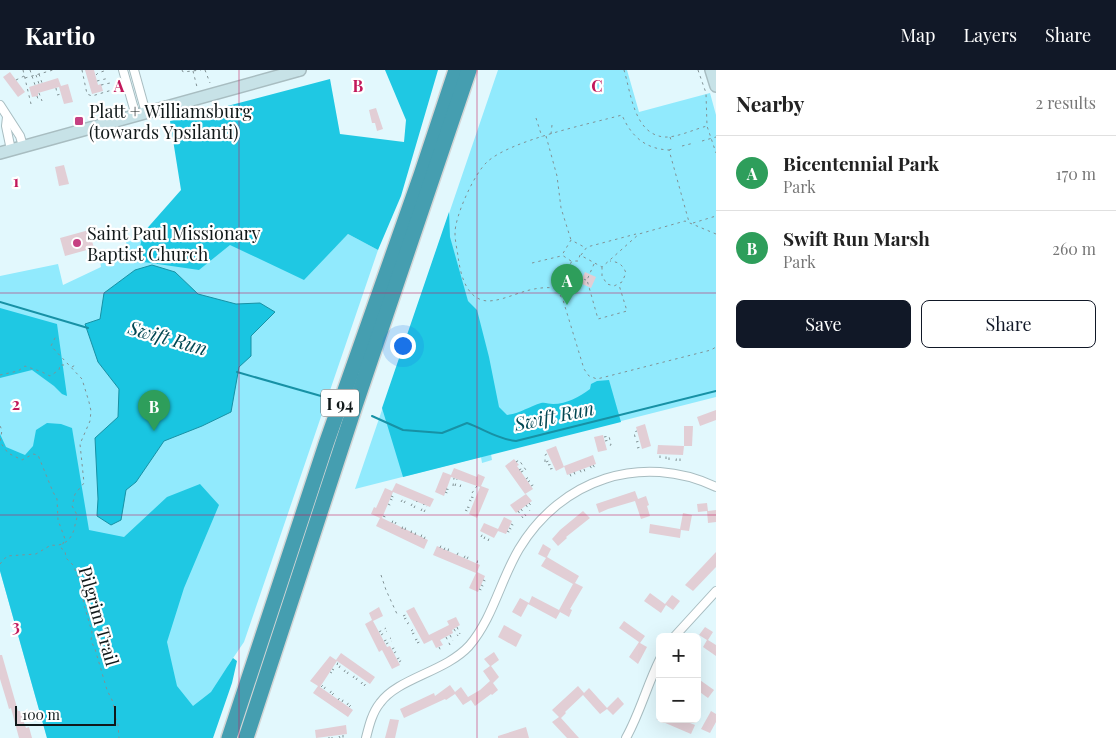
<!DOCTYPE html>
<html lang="en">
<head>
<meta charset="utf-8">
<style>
  body { margin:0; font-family:"Playfair Display",serif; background:#f2f2f2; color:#222 }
  .controls { position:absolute; right:15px; bottom:15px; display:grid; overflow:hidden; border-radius:8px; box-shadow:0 5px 20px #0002 }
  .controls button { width:45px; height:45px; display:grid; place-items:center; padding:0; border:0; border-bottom:1px solid #e0e0e0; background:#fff; color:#222; font:25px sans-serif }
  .scale { position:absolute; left:15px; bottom:12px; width:101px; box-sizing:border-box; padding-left:5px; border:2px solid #11191a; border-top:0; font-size:14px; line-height:18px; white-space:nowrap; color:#11191a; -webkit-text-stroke:4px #fff; paint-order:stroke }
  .you { position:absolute; left:402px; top:275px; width:18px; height:18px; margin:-12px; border:4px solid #fff; border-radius:50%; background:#1a73e8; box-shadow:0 0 0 8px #1a73e833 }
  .badge { display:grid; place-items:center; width:32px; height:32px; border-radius:50%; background:#111827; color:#fff; font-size:16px; font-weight:700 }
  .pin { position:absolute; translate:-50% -41px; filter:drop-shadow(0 1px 2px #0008) }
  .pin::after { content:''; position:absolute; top:26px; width:18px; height:15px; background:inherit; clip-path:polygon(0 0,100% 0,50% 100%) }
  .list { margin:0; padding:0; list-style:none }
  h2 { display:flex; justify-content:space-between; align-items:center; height:65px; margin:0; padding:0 20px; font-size:21px }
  h2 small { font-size:16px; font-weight:400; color:#767676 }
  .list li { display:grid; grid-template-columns:32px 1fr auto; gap:15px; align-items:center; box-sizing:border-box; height:75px; padding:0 20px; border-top:1px solid #e0e0e0 }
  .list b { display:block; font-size:19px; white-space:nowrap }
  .list p { margin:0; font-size:16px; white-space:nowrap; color:#767676 }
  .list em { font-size:16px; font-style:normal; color:#767676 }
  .actions { display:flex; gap:10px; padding:15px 20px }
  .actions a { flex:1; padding:11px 0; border:1px solid #111827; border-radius:8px; text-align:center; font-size:18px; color:#111827 }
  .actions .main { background:#111827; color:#fff }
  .map { position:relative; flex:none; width:716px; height:668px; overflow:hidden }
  header { display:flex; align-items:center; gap:30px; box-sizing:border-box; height:70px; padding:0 25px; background:#111827; color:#fff }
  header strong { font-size:24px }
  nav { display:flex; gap:28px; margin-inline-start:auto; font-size:18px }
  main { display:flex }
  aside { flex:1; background:#fff }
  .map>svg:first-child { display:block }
  .green { fill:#91eafd }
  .forest { fill:#1fc8e3 }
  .water { fill:#19c5e1; stroke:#1791a5 }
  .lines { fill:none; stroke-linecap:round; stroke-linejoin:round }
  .stream { stroke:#1791a5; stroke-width:2 }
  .building { fill:#e2ced5 }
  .street-casing { stroke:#a8bdc1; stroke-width:10 }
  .secondary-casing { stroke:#a8bdc1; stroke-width:14 }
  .highway-casing { stroke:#d4d6d6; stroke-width:18 }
  .path { stroke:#819194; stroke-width:1; stroke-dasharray:2.5 4; stroke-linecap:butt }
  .street { stroke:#fff; stroke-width:8 }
  .secondary { stroke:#c7e2e7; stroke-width:11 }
  .highway { stroke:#459eb0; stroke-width:15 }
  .grid { fill:none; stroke:#c2185b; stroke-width:1; stroke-opacity:0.55 }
  .poi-dot { fill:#c64082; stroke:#fff; stroke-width:2 }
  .labels { text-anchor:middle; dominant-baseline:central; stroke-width:4.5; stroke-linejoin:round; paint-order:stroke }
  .shield { fill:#fff; stroke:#585e5f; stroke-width:1 }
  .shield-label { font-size:16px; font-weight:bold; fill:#11191a }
  .poi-label { font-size:18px; fill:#11191a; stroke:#fff; text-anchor:start }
  .street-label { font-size:18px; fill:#11191a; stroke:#fff }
  .water-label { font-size:19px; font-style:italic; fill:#014753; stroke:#fff }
  .grid-label { font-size:16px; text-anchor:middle; font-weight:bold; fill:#c2185b; stroke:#fff; stroke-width:4.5; stroke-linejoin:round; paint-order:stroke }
</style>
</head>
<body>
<header>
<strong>Kartio</strong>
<nav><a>Map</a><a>Layers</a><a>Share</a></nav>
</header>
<main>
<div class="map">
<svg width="716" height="668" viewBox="0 0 716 668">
  <rect width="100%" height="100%" fill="#e2f8fd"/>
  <!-- green -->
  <g class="green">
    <polygon points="498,0 627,0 639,42 710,23 716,45 716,327 491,384 492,390 482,393 481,387 355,419"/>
    <polygon points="251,151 335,177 348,164 378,180 244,572 229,594 206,668 47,668 0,501 0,206 58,194 63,215 101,197 99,185 127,178 126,172"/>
  </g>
  <!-- forest -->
  <g class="forest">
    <polygon points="385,0 438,0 401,126 378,180 348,164 304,210 230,175 199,200 137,191 143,163 181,120 170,51 330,9 340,64 404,72 406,50"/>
    <path d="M449,142L450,167L468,231L477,240L489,287L499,337L507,345C521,343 528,337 541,333C545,332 549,334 553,334C567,334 579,327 590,319L591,314L597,311L609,310L621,352L403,407L382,338Z"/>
    <polygon points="0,238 57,254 67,326 62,324 54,316 32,300 0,308"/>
    <polygon points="47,353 61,354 72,358 89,460 124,467 167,427 200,414 219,435 184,518 167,572 177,616 193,636 211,622 233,588 237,591 232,613 213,668 47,668 0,501 0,364 6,377 25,385 33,376 36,360"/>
  </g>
  <!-- water -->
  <polygon class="water" points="152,195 175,202 198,224 236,234 260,233 275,242 251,266 251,286 239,297 231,342 202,356 164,371 136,412 126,420 121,450 111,455 97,446 98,429 95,368 118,347 119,319 98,292 85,254 100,249 104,223 135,200"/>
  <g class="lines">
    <!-- stream -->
    <g class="stream">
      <polyline points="0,232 88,258"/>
      <polyline points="237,302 328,328"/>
      <path d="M372,346L403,360L442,363L467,353C484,359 497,369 516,371L716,321"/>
    </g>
  </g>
  <!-- building -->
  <g class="building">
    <polygon points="85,0 94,0 98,15 101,14 103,21 92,24"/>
    <polygon points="10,2 25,22 18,27 3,7"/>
    <polygon points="58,8 61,16 68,14 73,32 64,34 59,17 38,23 38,26 32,27 29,17"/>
    <polygon points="376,38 383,59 377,61 375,53 372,53 369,40"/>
    <polygon points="64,95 69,114 59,116 55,97"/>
    <polygon points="89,160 94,178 65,186 60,168"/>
    <polygon points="585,202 596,207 591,218 580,213"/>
    <polygon points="716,340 716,350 700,356 697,347"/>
    <polygon points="645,354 651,376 642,379 636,357"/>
    <polygon points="684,356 693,356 692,376 684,376"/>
    <polygon points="603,365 607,380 598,382 594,367"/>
    <polygon points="658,375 684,376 683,385 657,384"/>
    <polygon points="556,376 564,397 556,401 546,380"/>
    <polygon points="593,385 596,394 567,405 564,396"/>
    <polygon points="514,389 519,395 517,396 533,419 525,424 505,396"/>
    <polygon points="454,398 477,407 478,404 485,407 481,416 489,419 477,448 469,444 480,417 451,407 444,426 435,422 443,402 451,405"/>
    <polygon points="396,413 434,429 430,437 393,422 382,448 428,470 424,479 376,456 380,448 371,444 374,437 376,438 385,418 392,421"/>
    <polygon points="635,421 638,429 646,426 649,435 647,436 650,446 641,449 635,431 608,439 599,443 596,434"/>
    <polygon points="526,424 532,431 516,443 510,435"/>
    <polygon points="707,433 708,441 716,440 716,452 708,453 707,441 698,442 697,434"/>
    <polygon points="583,441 590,448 566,467 567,468 558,476 552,469 560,460"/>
    <polygon points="683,443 692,445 689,461 681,460 680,468 649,463 650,454 680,459"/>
    <polygon points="504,447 512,451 506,464 498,461 494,468 480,461 484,453 498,459"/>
    <polygon points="543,474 551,479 547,487 579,506 575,513 583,517 570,539 572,540 569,547 560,542 556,549 528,534 521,547 512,542 520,528 529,533 532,526 559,540 573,514 541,496 546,488 538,484"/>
    <polygon points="437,476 480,495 477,502 485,506 478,522 469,518 476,503 433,485"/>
    <polygon points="716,482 716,497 693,521 685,515"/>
    <polygon points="650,523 665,534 672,525 680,531 673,540 666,535 661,543 644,531"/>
    <polygon points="379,537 383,546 373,551 387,577 390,576 400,595 392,599 382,580 379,582 365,554 372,550 369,543"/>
    <polygon points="414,537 429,565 449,555 447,551 456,547 460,555 452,560 453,563 440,570 443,575 436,578 432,570 424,574 406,541"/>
    <polygon points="624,551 645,566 640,573 647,577 638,594 629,587 639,572 619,558"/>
    <polygon points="504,555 522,565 516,577 498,567"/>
    <polygon points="705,557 713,562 708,570 716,575 716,586 703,577 707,570 699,565"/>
    <polygon points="494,582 499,590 491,596 499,607 493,613 498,620 492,625 491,624 475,636 471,630 463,635 455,624 446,630 445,629 404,648 400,639 434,623 435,626 450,615 455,622 461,617 468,627 480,620 490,611 483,601 490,596 484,589"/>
    <polygon points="341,583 375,607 370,614 337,591 324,611 320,617 353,640 348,647 313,623 318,616 310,611 330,586 336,590"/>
    <polygon points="0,585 2,585 18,641 20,641 26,658 29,657 32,668 19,668 11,638 9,639 7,632 0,609"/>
    <polygon points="697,608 714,620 708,628 697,620"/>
    <polygon points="578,616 584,623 589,618 607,638 618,627 624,634 613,645 607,639 600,644 583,625 565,642 566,643 561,648 579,668 567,668 552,652 559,647 552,640"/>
    <polygon points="711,641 716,644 716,652 710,663 701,659"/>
    <polygon points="390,649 399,650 395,668 385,668"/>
    <polygon points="656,649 680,649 695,655 691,664"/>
    <polygon points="346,655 347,664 316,668 315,660"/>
    <polygon points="526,657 529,668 498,668 498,666"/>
  </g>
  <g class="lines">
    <!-- street casing -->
    <g class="street-casing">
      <g id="street">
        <polyline points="123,0 136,46"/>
        <polyline points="134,0 146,43"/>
        <polyline points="0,35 20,66 23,76"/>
        <polyline points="7,47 6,56 11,80"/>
        <polyline points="674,567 716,521"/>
        <path d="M366,668C369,656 372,643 380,633C398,608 445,602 469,576C493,548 500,511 519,479C561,409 642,382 716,417"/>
        <path d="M626,668C640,643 647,615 660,589"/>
      </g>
    </g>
    <!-- secondary casing -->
    <g class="secondary-casing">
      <g id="secondary">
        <polyline points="711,0 716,16"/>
        <polyline points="0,83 300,0"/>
      </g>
    </g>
    <!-- highway casing -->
    <g class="highway-casing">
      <g id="highway">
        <polyline points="229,668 326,374 421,105 456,0"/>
        <polyline points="246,668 355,336 469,0"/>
      </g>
    </g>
    <!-- path -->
    <g class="path">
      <polyline points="23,0 31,34"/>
      <polyline points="30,0 35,15"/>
      <polyline points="82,0 87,24 92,26 112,20"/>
      <polyline points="182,0 183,2 201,0"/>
      <polyline points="205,0 210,13"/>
      <path d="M624,0C631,23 634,64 664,67C676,68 695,59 707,56"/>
      <polyline points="698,0 706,23 707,56 716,83"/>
      <polyline points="193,1 197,17"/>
      <polyline points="39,4 42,13"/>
      <polyline points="36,5 39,14"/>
      <polyline points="96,5 98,3 107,0"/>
      <polyline points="25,8 53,0"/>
      <polyline points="16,10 24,6"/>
      <polyline points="97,11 109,8"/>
      <polyline points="101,15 110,13"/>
      <polyline points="56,18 57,24"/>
      <polyline points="39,23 42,31"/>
      <polyline points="57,25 61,24"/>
      <polyline points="37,26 39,32"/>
      <polyline points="536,48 542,67"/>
      <polyline points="551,64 552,55"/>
      <polyline points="546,66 557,106 561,138 571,170"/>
      <polyline points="670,67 672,73"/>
      <polyline points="702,71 716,67"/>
      <polyline points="682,76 694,73"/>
      <polyline points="669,80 675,78"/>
      <polyline points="693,153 716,146"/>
      <polyline points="716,164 685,151 639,164 602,197 580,185 578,191 572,191 556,218 563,230 584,299 589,306 597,309 711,280 716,277"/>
      <polyline points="581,185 587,177 636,164"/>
      <polyline points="571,191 562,185 571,170 586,178"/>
      <polyline points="532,193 561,186"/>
      <polyline points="594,194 587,210 598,249 627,241 619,215"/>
      <path d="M602,197V206L607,214L614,216L622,212L626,203C623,195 619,192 610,191"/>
      <polyline points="566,202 586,210"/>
      <path d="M556,218C546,217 536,218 526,221C514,224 494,234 482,230C465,225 460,202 458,186C457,179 455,171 455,163C455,146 474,104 487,92C511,70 589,54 622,45C631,66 645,79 669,80L689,152"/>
      <polyline points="72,297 77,294"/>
      <polyline points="0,305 18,301 25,296 42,302 50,306 59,300 60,295 68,295"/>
      <polyline points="0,356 2,360 0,372 8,383 22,390 33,384 38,385 53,422 57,429 58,450 65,469 61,478 65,481 66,488 73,495 81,514 84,535 92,562 91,571 95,579 107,620 113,632 115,646 118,655 119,668"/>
      <polyline points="604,367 609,366 611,375 606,376"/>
      <polyline points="635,367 634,362 637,361"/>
      <polyline points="605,371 609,370"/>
      <polyline points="636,372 640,371"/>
      <polyline points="637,378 641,377"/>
      <polyline points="660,388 660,385"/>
      <polyline points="666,389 666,385"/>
      <polyline points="669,390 669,385"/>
      <polyline points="676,391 677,385"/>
      <polyline points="680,391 680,385"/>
      <polyline points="516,392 519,390 528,403"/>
      <polyline points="545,392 545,385 547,384"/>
      <polyline points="546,392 551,390"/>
      <polyline points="548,395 553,394"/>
      <polyline points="593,395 595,398"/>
      <polyline points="590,396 592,399"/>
      <polyline points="550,399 555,398"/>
      <polyline points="584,399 585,402"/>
      <polyline points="519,400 523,398"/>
      <polyline points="580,400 582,404"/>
      <polyline points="521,402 525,400"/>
      <polyline points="574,402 576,407"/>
      <polyline points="570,404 572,409"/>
      <polyline points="526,409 530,406"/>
      <polyline points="528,412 532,409"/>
      <polyline points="453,416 454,408"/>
      <polyline points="455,416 457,409"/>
      <polyline points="531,416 535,414"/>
      <polyline points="460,417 462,411"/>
      <polyline points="446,419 451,420"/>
      <polyline points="445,422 450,424"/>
      <polyline points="472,423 477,416"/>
      <polyline points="391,426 396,428 396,429"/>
      <polyline points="471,427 475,428"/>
      <polyline points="390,429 395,431"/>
      <polyline points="469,430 474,432"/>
      <polyline points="401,432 404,427"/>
      <polyline points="404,433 407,428"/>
      <polyline points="529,433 533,438"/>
      <polyline points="388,434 392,436"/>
      <polyline points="526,435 530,441"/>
      <polyline points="411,436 414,430"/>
      <polyline points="467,437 471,438"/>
      <polyline points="414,438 417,431"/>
      <polyline points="521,439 526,446"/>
      <polyline points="465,440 470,442"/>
      <polyline points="421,441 424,434"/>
      <polyline points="518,441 523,448"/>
      <polyline points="424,442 427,436"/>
      <polyline points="383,446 388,448"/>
      <polyline points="392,453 393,450"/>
      <polyline points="395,454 396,452"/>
      <polyline points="511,454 515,456"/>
      <polyline points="509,458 513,460"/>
      <polyline points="402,459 403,455"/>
      <polyline points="405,460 406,456"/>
      <polyline points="507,461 511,463"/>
      <polyline points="411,463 412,459"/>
      <polyline points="415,465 416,461"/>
      <polyline points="421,467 422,464"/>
      <polyline points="481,467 483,463"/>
      <polyline points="424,469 426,465"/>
      <polyline points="484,469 486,464"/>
      <polyline points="488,471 490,466"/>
      <polyline points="440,478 442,473"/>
      <polyline points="444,480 446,475"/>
      <polyline points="448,481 449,477"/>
      <polyline points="457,485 459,481"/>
      <polyline points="464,488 466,484"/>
      <polyline points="467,489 469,485"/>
      <polyline points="477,493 478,489"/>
      <path d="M0,494L7,486L36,484L51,475C65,477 73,468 75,455C76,451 78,447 76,443C75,441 74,439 72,436L75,424L84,413L80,374L90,351L91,341L89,332L82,309L51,276L56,266"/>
      <polyline points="381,505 386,520 397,544"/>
      <polyline points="483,510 488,512"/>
      <polyline points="481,515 485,517"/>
      <polyline points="479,519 484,521"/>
      <polyline points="403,546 408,544"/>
      <polyline points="404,549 409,547"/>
      <polyline points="407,554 411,551"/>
      <polyline points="457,557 460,564"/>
      <polyline points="454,559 458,566"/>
      <polyline points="411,561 415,558"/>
      <polyline points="379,562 386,558"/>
      <polyline points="412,564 417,562"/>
      <polyline points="381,565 387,561"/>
      <polyline points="450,565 453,571"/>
      <polyline points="446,567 450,575"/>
      <polyline points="415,570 420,568"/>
      <polyline points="384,571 391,568"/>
      <polyline points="417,573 422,571"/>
      <polyline points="386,574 392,571"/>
      <polyline points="439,577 441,581"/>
      <polyline points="392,579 396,577"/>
      <polyline points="394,583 397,581"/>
      <polyline points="397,589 401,587"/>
      <polyline points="399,592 402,590"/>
      <polyline points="337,595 338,592"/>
      <polyline points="339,598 341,594"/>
      <polyline points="332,599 334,600"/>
      <polyline points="330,602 332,603"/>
      <polyline points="344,602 347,597"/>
      <polyline points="347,604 350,599"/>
      <polyline points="353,608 356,603"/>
      <polyline points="356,610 359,605"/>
      <polyline points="361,614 364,610"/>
      <polyline points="364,616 367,612"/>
      <polyline points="321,617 324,614"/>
      <polyline points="324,619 326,616"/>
      <polyline points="330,623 332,620"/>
      <polyline points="332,625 335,622"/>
      <polyline points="338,630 341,626"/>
      <polyline points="342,632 344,628"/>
      <polyline points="347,635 349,632"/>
      <polyline points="349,637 352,634"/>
      <polyline points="343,665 343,668"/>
      <polyline points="339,666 340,668"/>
      <polyline points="329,667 329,668"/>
      <polyline points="332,667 332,668"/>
    </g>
    <!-- street -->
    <use href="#street" class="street"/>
    <!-- secondary -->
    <use href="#secondary" class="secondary"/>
    <!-- highway -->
    <use href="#highway" class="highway"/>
  </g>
  <!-- grid -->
  <path class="grid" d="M239,0V668M477,0V668M0,223H716M0,445H716"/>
  <!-- markers -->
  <g class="poi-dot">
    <rect x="74" y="46" width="10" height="10" rx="2.5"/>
    <circle cx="77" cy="173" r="5"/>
  </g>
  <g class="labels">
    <!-- shield labels -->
    <rect class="shield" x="321" y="319.5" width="38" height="27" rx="4"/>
    <g class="shield-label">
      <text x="340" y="333">I 94</text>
    </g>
    <!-- poi labels -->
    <g class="poi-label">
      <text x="89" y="41">Platt + Williamsburg<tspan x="89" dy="21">(towards Ypsilanti)</tspan></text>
      <text x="87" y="163">Saint Paul Missionary<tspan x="87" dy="21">Baptist Church</tspan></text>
    </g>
    <!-- street labels -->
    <g class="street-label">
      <text transform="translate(99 546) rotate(74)">Pilgrim Trail</text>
    </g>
    <!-- water labels -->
    <g class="water-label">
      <text transform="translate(168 267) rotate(16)">Swift Run</text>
      <text transform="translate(554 345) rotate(-12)">Swift Run</text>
    </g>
  </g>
  <g class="grid-label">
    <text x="119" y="22">A</text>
    <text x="358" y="22">B</text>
    <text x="597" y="22">C</text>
    <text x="16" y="117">1</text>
    <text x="16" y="340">2</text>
    <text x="16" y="562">3</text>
  </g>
</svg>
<div class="controls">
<button>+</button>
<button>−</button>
</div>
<div class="scale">100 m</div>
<div class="you"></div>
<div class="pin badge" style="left:567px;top:235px;background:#2e9e5b">A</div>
<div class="pin badge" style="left:154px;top:361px;background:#2e9e5b">B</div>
</div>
<aside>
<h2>Nearby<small>2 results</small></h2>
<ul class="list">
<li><span class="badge" style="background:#2e9e5b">A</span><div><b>Bicentennial Park</b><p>Park</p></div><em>170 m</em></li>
<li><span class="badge" style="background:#2e9e5b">B</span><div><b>Swift Run Marsh</b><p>Park</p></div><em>260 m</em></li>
</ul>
<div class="actions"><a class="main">Save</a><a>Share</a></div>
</aside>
</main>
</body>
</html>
